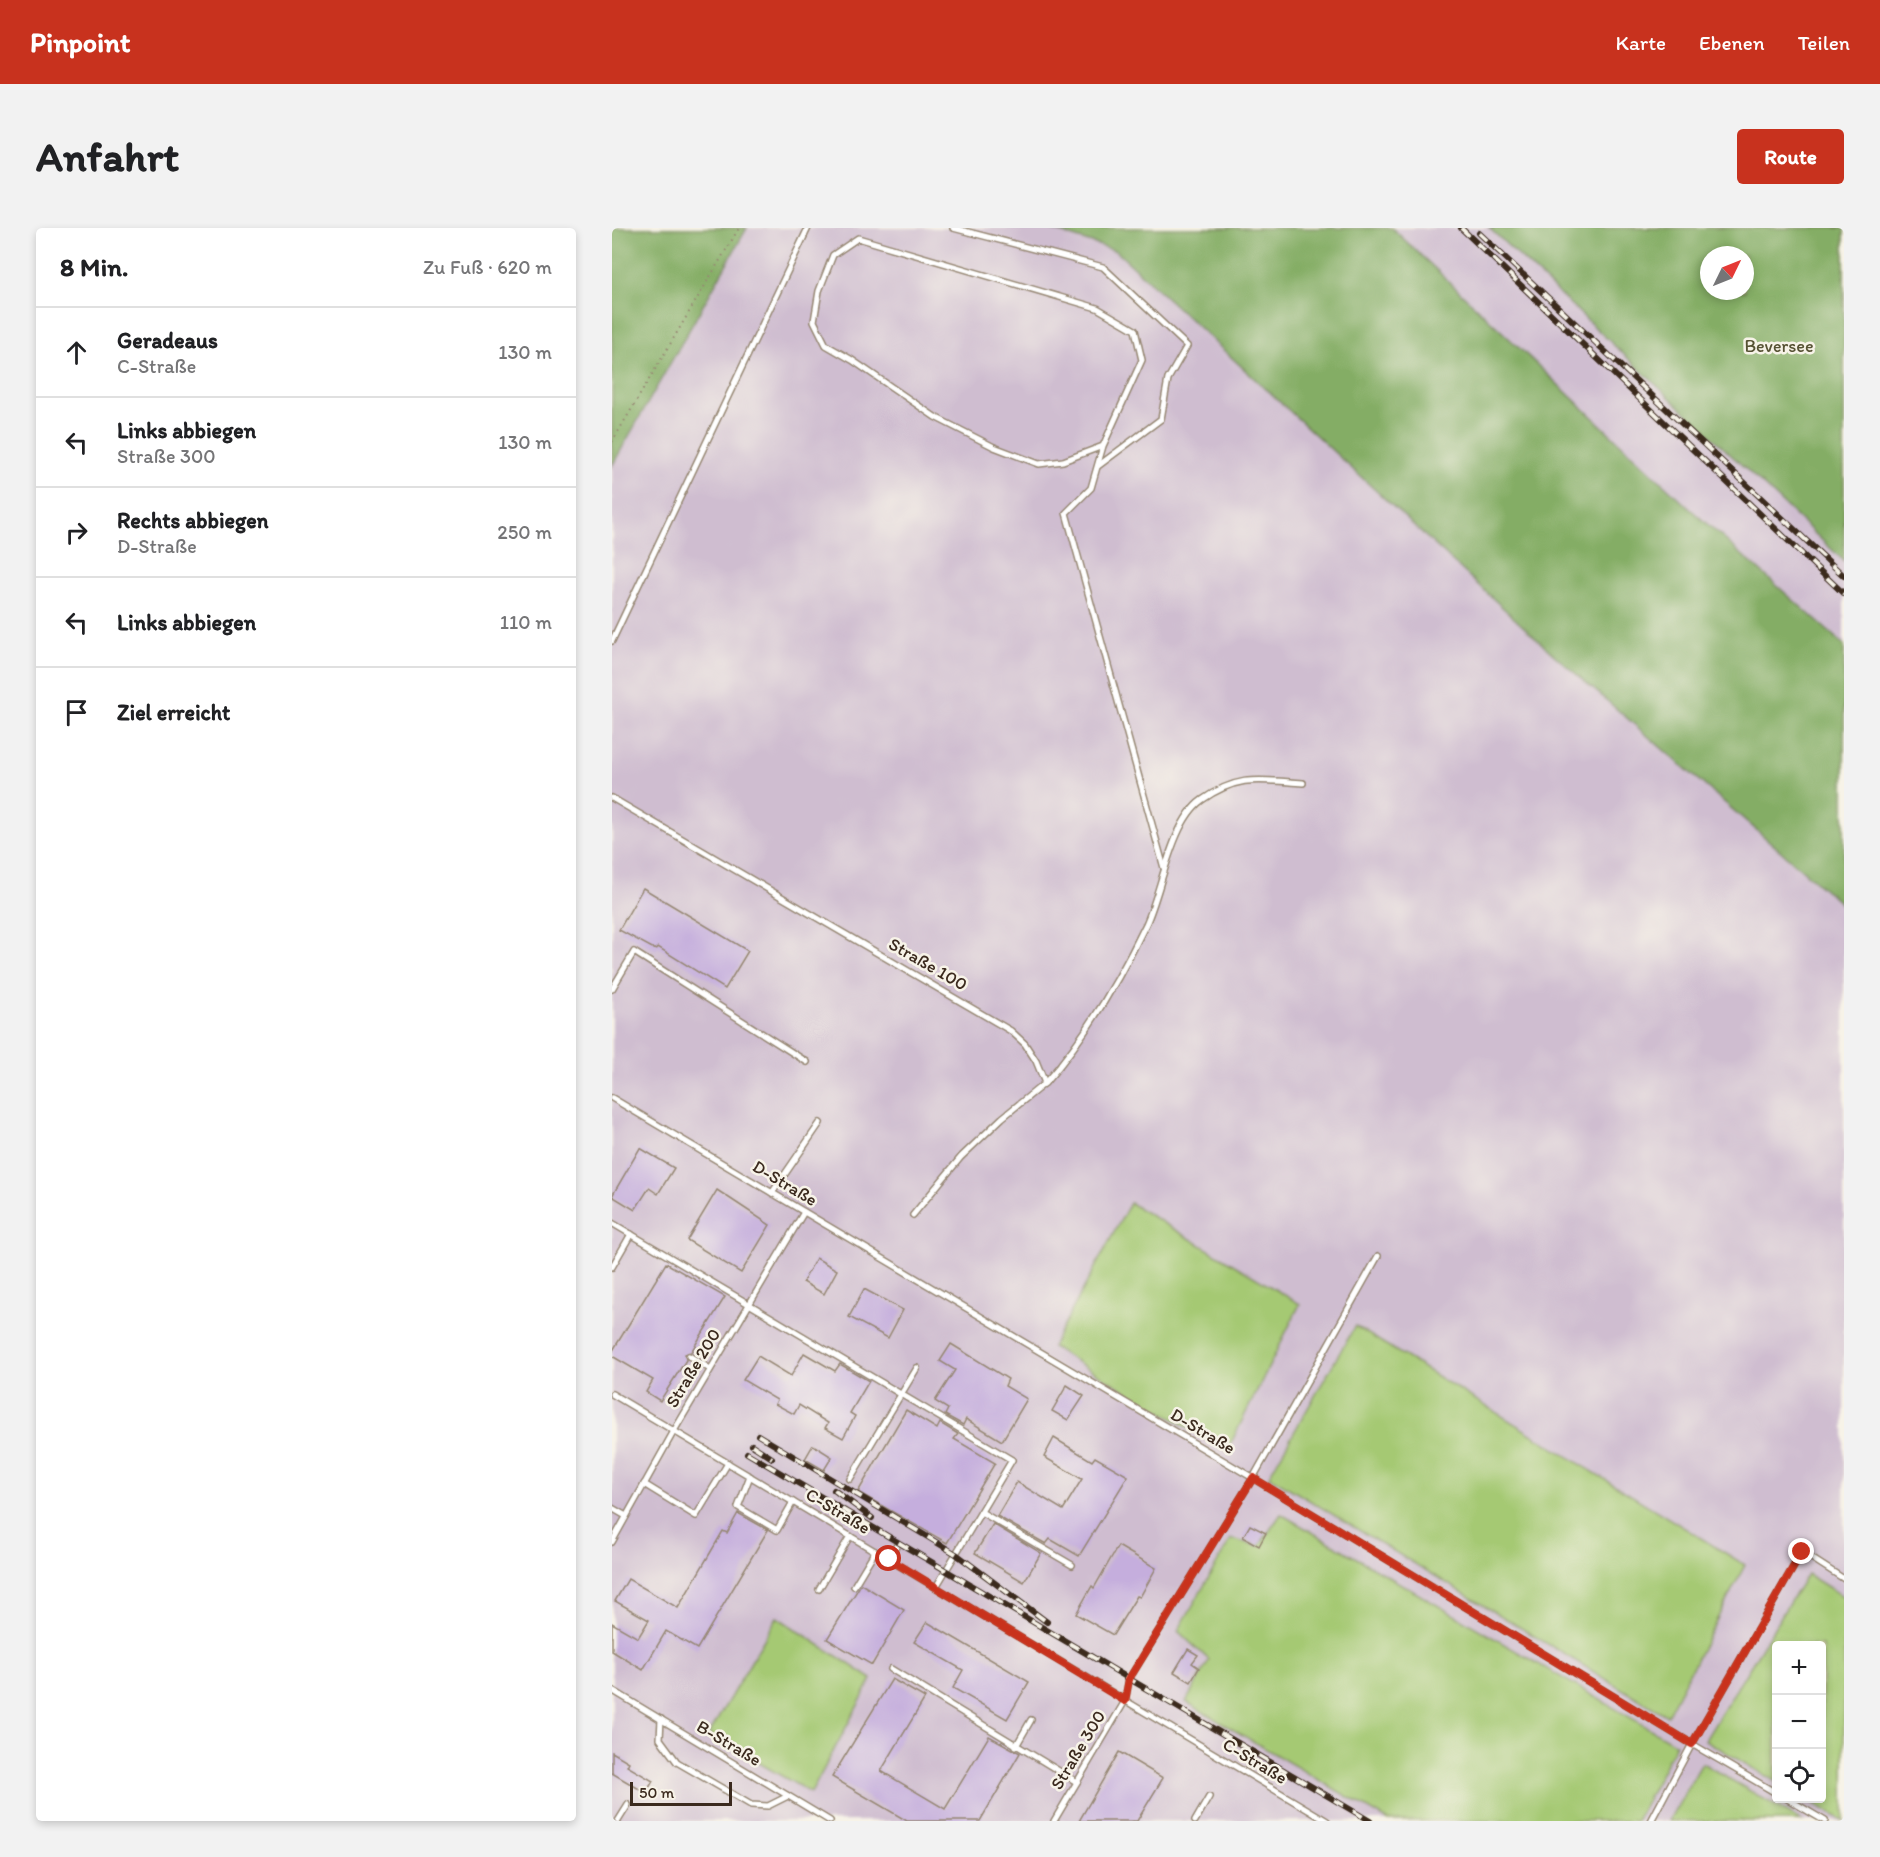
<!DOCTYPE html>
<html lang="de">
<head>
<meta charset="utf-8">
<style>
  body { margin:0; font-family:Itim,sans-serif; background:#f2f2f2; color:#202124 }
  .controls { position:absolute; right:18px; bottom:18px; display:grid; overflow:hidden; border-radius:6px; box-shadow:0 3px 9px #0003 }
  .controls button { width:54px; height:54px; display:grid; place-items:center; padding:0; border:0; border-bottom:2px solid #e0e0e0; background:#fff; color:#202124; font:30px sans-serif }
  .compass { position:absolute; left:1088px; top:18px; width:54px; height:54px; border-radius:50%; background:#fff; box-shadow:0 3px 9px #0003; rotate:47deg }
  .scale { position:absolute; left:18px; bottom:15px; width:102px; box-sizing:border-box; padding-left:6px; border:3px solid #3b2a1e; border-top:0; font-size:16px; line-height:21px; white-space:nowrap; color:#3b2a1e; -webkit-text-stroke:4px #f7f3e8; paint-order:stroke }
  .stop { position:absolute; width:18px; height:18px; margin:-14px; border:4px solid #c8321e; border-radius:50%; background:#fff }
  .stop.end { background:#c8321e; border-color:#fff; box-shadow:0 2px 6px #0008 }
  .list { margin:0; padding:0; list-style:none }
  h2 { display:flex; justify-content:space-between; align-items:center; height:78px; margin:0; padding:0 24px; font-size:26px }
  h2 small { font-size:20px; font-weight:400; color:#757577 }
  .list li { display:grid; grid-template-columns:39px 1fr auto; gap:18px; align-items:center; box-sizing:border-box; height:90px; padding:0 24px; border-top:2px solid #e0e0e0 }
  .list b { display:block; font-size:22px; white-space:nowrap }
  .list p { margin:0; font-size:20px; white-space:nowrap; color:#757577 }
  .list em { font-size:20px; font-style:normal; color:#757577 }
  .icon { flex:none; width:33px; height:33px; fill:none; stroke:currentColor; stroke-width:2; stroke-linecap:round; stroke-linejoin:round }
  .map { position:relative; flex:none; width:1232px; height:1593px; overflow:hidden; border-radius:6px }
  header { display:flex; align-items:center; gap:36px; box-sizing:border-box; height:84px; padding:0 30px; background:#c8321e; color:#fff }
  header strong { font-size:28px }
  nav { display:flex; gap:33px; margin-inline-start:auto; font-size:21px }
  .intro { display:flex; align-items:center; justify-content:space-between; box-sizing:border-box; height:144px; padding:0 36px }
  h1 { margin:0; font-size:42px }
  .button { padding:15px 27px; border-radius:6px; background:#c8321e; color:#fff; font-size:21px; font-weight:700 }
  main { display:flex; gap:36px; padding:0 36px }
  aside { flex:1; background:#fff; border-radius:6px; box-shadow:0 3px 9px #0003 }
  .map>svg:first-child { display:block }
  .industrial { fill:#cfbdd0; fill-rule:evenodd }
  .green { fill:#a5c973; stroke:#707a48; stroke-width:1.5 }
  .forest { fill:#84ad65; stroke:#606c42; stroke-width:1.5; fill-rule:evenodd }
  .building { fill:#c5aedd }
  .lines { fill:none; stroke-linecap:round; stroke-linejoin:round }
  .service-casing { stroke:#968773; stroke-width:8 }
  .path { stroke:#968773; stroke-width:2; stroke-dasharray:1.5 4.5; stroke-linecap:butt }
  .service { stroke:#fff; stroke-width:5 }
  .rail-casing { stroke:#3b2a1e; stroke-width:6 }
  .rail { stroke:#f7f3e8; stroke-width:4; stroke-dasharray:11; stroke-linecap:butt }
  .route { stroke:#c8321e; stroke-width:8 }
  .labels { text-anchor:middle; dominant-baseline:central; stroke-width:5; stroke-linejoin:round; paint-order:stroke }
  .park-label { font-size:18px; fill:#565233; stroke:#f7f3e8 }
  .street-label { font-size:18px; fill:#3b2a1e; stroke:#f7f3e8 }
</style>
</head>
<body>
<header>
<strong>Pinpoint</strong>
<nav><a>Karte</a><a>Ebenen</a><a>Teilen</a></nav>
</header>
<div class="intro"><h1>Anfahrt</h1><a class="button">Route</a></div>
<main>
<aside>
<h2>8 Min.<small>Zu Fuß · 620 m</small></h2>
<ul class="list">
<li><svg class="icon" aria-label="ahead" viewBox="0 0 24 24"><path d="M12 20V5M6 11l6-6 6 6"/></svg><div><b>Geradeaus</b><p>C-Straße</p></div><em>130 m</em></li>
<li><svg class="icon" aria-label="left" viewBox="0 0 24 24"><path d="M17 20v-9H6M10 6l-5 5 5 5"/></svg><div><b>Links abbiegen</b><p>Straße 300</p></div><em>130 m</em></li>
<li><svg class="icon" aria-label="right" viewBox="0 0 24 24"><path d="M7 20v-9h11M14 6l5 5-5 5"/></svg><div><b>Rechts abbiegen</b><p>D-Straße</p></div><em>250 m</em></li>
<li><svg class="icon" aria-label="left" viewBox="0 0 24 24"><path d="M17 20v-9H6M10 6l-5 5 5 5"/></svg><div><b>Links abbiegen</b></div><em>110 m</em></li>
<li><svg class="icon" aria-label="arrive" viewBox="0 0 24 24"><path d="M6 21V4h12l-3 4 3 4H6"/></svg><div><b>Ziel erreicht</b></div></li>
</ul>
</aside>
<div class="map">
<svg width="1232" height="1593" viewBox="0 0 1232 1593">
  <rect width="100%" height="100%" fill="#f7f3e8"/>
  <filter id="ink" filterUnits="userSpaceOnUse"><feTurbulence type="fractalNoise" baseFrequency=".0167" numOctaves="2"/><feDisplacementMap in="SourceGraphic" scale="12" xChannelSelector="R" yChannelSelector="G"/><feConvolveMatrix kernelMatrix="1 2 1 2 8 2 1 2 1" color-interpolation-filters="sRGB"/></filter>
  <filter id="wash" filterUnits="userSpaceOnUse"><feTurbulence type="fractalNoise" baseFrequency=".008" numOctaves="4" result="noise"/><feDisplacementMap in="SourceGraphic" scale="24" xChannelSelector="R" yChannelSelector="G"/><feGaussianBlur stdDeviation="1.35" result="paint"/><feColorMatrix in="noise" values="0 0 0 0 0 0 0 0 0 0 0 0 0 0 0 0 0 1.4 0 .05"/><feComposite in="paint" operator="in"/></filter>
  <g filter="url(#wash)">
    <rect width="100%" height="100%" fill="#f0e4c8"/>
    <!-- industrial -->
    <g class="industrial">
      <path d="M135,0H434L504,23L941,426L1232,678V1593H0V238ZM1164,1418H1210V1570H1164Z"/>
      <polygon points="780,0 877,0 1232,333 1232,417 1076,279"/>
    </g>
    <!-- green -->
    <g class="green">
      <polygon points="518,975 688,1076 615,1223 440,1119"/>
      <polygon points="743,1098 1133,1337 1055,1488 657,1248"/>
      <polygon points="669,1286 1064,1516 1024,1593 777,1593 574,1474 597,1432 566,1403 619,1311 647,1318"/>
      <polygon points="1195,1346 1232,1369 1232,1593 1194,1571 1210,1570 1210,1418 1164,1418 1164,1554 1093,1512"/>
      <polygon points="165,1389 260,1451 199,1565 97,1506"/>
      <polygon points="1090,1535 1190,1593 1057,1593"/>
    </g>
    <!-- forest -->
    <g class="forest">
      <polygon points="0,0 135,0 0,238"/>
      <polygon points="434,0 780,0 1076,279 1232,417 1232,678 941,426 504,23"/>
      <path d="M877,0H1232V333ZM1097,27H1133V63H1097Z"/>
    </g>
    <g id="blocks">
      <!-- building -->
      <g class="building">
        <polygon points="31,660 136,723 113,761 46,719 44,722 7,702"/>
        <polygon points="28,920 62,940 46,966 37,960 23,982 0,968"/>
        <polygon points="105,962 158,997 129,1045 75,1012"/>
        <polygon points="204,1030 225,1042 212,1066 191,1054"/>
        <polygon points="54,1035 113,1069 79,1124 73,1126 74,1132 48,1173 34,1164 41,1152 0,1128 0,1124"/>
        <polygon points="252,1061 291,1082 276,1110 237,1089"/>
        <polygon points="339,1116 396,1151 393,1158 415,1171 390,1213 354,1191 351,1197 333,1187 336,1181 323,1173 343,1142 328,1133"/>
        <polygon points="192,1125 223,1143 228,1136 257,1153 238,1185 243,1188 231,1210 213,1200 216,1195 187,1177 182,1186 163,1176 165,1172 131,1152 146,1128 179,1148"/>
        <polygon points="455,1157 472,1168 456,1192 440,1183"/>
        <polygon points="294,1182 325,1201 328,1195 346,1206 342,1211 383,1235 335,1315 246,1264"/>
        <polygon points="442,1210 480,1233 483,1229 516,1248 467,1328 438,1311 434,1316 385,1288 405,1254 451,1282 470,1251 432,1229"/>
        <polygon points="201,1217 220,1229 212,1242 193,1231"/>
        <polygon points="126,1285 156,1302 85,1421 54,1403 31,1442 0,1423 0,1395 26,1410 37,1392 3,1373 16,1351 66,1380 111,1303 115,1305"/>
        <polygon points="381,1296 429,1325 412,1354 363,1325"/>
        <polygon points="638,1297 654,1305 647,1318 631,1309"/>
        <polygon points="506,1318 544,1340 528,1369 525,1368 501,1407 464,1386 480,1358 482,1360"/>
        <polygon points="249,1356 292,1382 260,1437 215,1411"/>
        <polygon points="315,1394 417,1454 395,1491 341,1460 351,1442 302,1414"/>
        <polygon points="576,1421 586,1427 580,1435 587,1440 579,1454 562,1444"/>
        <polygon points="280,1451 313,1470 269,1543 333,1581 377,1508 408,1525 368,1593 295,1593 220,1549"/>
        <polygon points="0,1524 17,1534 15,1538 41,1553 34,1565 0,1545"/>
        <polygon points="507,1524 551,1550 525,1593 467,1593"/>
      </g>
    </g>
  </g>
  <g filter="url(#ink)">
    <use href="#blocks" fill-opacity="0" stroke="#968773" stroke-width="1.5"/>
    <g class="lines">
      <!-- service casing -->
      <g class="service-casing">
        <g id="service">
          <polyline points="341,0 491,39 575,118 556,151 549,191 486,238"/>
          <polyline points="491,218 451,233 427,236 382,219 323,189 240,132 214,117 202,93 207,63 221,27 246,10 485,80 523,102 530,132 491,218 479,260 454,285 552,640"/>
          <polyline points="0,413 196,0"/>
          <polyline points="0,570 399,803 413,816 424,833 433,855 390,890 349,929 301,987"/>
          <polyline points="0,761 22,724 195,834"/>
          <path d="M433,855C475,808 507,752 534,696C550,662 559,594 590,572C627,546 648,552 691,555"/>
          <polyline points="0,870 641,1250 1080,1516 1164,1565"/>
          <polyline points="160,965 208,895"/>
          <polyline points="0,995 400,1232 324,1359"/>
          <polyline points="0,1039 19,1006"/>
          <polyline points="77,1128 98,1141"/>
          <polyline points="0,1166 715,1593"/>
          <polyline points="138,1248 126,1279 165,1302 181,1274"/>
          <polyline points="238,1251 305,1140"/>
          <polyline points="32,1256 84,1288 116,1235"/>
          <polyline points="0,1280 14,1288"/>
          <polyline points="369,1284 460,1337"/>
          <polyline points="0,1314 62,1203 192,984"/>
          <polyline points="277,1331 285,1317"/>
          <polyline points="242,1358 263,1323"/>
          <polyline points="207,1361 238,1308"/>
          <polyline points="279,1441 465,1554"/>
          <polyline points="0,1462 218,1593"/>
          <polyline points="49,1491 48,1511 65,1534 139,1577 156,1578 176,1568"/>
          <polyline points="404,1518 419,1492"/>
          <polyline points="1174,1570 1213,1593"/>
          <polyline points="6,1593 16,1577"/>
          <polyline points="442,1593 513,1473 517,1451 641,1250 766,1028"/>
          <polyline points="583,1593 597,1569"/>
          <polyline points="1039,1593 1080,1516 1190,1324 1232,1351"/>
        </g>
      </g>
      <!-- path -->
      <polyline class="path" points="0,214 127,0"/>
      <!-- service -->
      <use href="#service" class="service"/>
      <!-- rail casing -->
      <g class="rail-casing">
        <g id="rail">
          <polyline points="849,0 1232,366"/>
          <polyline points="867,5 1232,348"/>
          <polyline points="146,1207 344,1326 435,1394"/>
          <polyline points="140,1217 160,1230"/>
          <polyline points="135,1225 758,1593"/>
          <polyline points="222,1262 260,1290"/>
        </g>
      </g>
      <!-- rail -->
      <use href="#rail" class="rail"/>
    </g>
  </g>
  <g class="lines" filter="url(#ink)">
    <!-- route -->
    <polyline class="route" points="277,1331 513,1473 517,1451 641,1250 1080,1516 1190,1324"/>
  </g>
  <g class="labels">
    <!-- park labels -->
    <g class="park-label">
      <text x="1167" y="118">Beversee</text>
    </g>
    <!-- street labels -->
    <g class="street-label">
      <text transform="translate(316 736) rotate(30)">Straße 100</text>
      <text transform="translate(173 955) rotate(31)">D-Straße</text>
      <text transform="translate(81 1140) rotate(-59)">Straße 200</text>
      <text transform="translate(591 1203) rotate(31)">D-Straße</text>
      <text transform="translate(226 1283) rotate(31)">C-Straße</text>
      <text transform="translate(117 1515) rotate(31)">B-Straße</text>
      <text transform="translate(466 1522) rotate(-59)">Straße 300</text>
      <text transform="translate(643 1533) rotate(31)">C-Straße</text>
    </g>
  </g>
</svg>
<div class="controls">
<button>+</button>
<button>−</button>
<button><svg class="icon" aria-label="locate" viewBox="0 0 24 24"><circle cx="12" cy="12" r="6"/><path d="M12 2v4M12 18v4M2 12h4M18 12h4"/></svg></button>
</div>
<svg class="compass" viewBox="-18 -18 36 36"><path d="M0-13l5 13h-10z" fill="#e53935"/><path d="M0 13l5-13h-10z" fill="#757577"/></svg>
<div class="scale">50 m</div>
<div class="stop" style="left:277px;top:1331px"></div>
<div class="stop end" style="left:1190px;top:1324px"></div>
</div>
</main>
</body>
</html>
